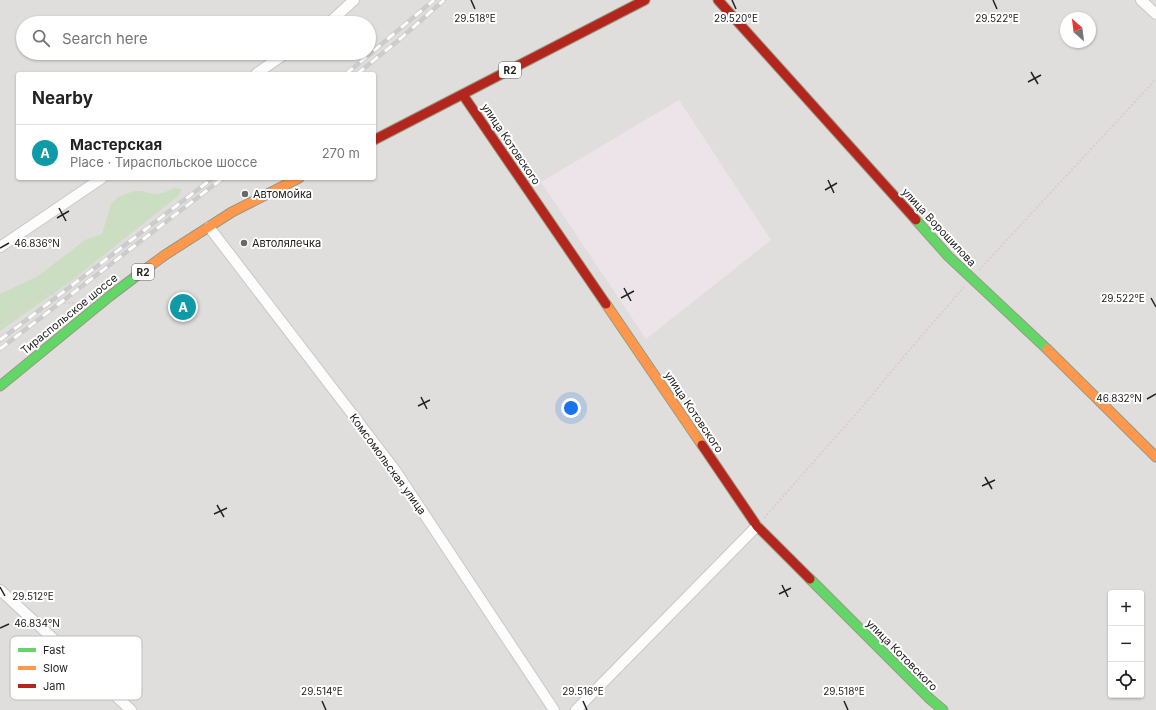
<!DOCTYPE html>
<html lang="en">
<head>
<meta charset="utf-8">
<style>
  body { margin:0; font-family:Inter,sans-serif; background:#f2f2f2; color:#222 }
  .controls { position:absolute; right:12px; bottom:12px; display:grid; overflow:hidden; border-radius:4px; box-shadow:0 1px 3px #0004 }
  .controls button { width:36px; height:36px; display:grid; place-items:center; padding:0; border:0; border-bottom:1px solid #e0e0e0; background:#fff; color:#222; font:20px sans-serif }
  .compass { position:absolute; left:1060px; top:12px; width:36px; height:36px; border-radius:50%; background:#fff; box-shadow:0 1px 3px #0004; rotate:332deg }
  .you { position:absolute; left:571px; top:408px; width:14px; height:14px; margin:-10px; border:3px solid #fff; border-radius:50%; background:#1a73e8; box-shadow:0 0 0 6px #1a73e833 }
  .badge { display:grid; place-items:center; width:26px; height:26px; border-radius:50%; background:#7c3aed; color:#fff; font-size:13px; font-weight:700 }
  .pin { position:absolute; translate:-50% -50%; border:2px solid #fff; box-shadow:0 1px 4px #0006 }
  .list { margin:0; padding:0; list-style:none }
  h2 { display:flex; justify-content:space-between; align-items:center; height:52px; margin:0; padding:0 16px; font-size:17px }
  h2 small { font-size:13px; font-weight:400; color:#767676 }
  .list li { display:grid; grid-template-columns:26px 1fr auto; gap:12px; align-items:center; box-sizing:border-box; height:56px; padding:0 16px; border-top:1px solid #e0e0e0 }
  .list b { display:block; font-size:15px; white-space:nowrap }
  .list p { margin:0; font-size:13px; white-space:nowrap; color:#767676 }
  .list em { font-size:13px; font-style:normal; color:#767676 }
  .icon { flex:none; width:22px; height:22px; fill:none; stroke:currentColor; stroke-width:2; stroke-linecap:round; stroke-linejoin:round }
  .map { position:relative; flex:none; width:1156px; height:710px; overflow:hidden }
  .search { position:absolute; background:#fff; box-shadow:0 1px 3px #0004; left:16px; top:16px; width:360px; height:44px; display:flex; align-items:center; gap:10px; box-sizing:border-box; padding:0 14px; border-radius:22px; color:#767676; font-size:15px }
  .panel { position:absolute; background:#fff; box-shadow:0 1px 3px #0004; left:16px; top:72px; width:360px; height:108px; border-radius:4px }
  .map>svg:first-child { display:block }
  .residential { fill:#dfdedc; fill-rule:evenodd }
  .industrial { fill:#ede4e9 }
  .forest { fill:#cbdec1 }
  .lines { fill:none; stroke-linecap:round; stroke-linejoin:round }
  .street-casing { stroke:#c9c8c7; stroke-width:12 }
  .fast-casing { stroke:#999a82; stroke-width:11 }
  .slow-casing { stroke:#999a82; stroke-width:11 }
  .jam-casing { stroke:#999a82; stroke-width:11 }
  .path { stroke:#dccecd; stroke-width:2; stroke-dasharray:2 2; stroke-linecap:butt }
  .street { stroke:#fdfcfc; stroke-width:10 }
  .fast { stroke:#63d668; stroke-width:9 }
  .slow { stroke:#ff974d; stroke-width:9 }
  .jam { stroke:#b3261e; stroke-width:9 }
  .rail-casing { stroke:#ccc; stroke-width:4.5 }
  .rail { stroke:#fff; stroke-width:3; stroke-dasharray:9; stroke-linecap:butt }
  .ticks { fill:none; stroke:#222; stroke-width:1.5 }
  .poi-dot { fill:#6a6968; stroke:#fff; stroke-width:1.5 }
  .labels { text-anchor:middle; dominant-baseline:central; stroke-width:4; stroke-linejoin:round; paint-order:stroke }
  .shield { fill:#fff; stroke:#646464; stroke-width:1 }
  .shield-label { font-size:10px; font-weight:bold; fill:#222 }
  .street-label { font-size:11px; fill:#222; stroke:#fff }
  .poi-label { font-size:11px; fill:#222; stroke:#fff; text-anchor:start }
  .key { fill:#fff; stroke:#bdbdbd; stroke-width:1 }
  .key-label { font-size:11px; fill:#222 }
  .ticks-label { font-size:10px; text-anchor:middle; fill:#222; stroke:#fff; stroke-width:4; stroke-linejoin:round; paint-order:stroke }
</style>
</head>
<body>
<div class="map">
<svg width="1156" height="710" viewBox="0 0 1156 710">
  <rect width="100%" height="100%" fill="#f0eeeb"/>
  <!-- residential -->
  <path class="residential" d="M0,0H1156V710H0ZM1066,18H1090V42H1066ZM23,23H369V53H23ZM18,74H374V178H18ZM1111,593H1141V695H1111Z"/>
  <!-- industrial -->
  <polygon class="industrial" points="679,100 771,240 646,339 541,182"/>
  <!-- forest -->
  <polygon class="forest" points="174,188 182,189 178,196 70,282 0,331 0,294 38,276 85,240 102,234 111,204 118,197 134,191 141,191 153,194 163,193"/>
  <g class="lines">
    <!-- street casing -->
    <g class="street-casing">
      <g id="street">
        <polyline points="1141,0 1156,14"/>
        <polyline points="329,23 354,0"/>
        <polyline points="256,74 286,53"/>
        <polyline points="209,227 395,470 554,710"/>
        <polyline points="0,247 102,178"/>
        <polyline points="0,590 131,710"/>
        <polyline points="576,710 757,526"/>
      </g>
    </g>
    <!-- fast casing -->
    <g class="fast-casing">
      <g id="fast">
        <polyline points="916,220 948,256 1047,349"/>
        <polyline points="0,386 110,296 143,271"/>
        <polyline points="810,579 930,699 943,710"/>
      </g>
    </g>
    <!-- slow casing -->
    <g class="slow-casing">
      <g id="slow">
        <polyline points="143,271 165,255 232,212 299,178"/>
        <polyline points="606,304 702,445"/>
        <polyline points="1047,349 1156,457"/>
      </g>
    </g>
    <!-- jam casing -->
    <g class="jam-casing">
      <g id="jam">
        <polyline points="718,0 916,220"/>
        <polyline points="463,95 606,304"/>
        <polyline points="374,140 645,0"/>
        <polyline points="702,445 757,526 810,579"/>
      </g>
    </g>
    <!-- path -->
    <g class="path">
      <polyline points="979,270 1156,79"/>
      <polyline points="0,323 49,290 61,303 80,303"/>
      <polyline points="764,518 863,406 906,354 964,287"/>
    </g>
    <!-- street -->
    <use href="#street" class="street"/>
    <!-- fast -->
    <use href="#fast" class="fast"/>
    <!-- slow -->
    <use href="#slow" class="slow"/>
    <!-- jam -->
    <use href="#jam" class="jam"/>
    <!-- rail casing -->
    <g class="rail-casing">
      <g id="rail">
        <polyline points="346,74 434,0"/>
        <polyline points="357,74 400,39 444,0"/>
        <polyline points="0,340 213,178"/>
        <polyline points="0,349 223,178"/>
      </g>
    </g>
    <!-- rail -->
    <use href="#rail" class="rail"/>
  </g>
  <!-- ticks -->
  <path class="ticks" d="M471,0L475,9M732,0L736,9M993,0L997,9M1031,72L1038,84M1028,82L1041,75M828,180L834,193M825,190L837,183M59,208L66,221M57,218L69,211M0,248L9,243M624,288L631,301M621,298L634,291M1151,298L1156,307M421,397L427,409M1147,399L1156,394M418,406L430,400M985,477L992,489M982,486L995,480M217,505L224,517M214,514L227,508M782,585L788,597M0,587L5,596M779,594L791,588M0,628L9,624M322,701L326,710M583,701L587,710M844,701L848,710"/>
  <!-- markers -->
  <g class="poi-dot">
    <circle cx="245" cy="194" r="4"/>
    <circle cx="244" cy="243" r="4"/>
  </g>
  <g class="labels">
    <!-- shield labels -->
    <g class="shield">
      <rect x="499" y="62" width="22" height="16" rx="3"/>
      <rect x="132" y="264" width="22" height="16" rx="3"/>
    </g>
    <g class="shield-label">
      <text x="510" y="70">R2</text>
      <text x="143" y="272">R2</text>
    </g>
    <!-- street labels -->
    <g class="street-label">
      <text transform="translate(511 144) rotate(56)">улица Котовского</text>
      <text transform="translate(939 227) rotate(47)">улица Ворошилова</text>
      <text transform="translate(69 314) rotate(-39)">Тираспольское шоссе</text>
      <text transform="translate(694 412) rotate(56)">улица Котовского</text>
      <text transform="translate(388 464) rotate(54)">Комсомольская улица</text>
      <text transform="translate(902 655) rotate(45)">улица Котовского</text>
    </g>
    <!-- poi labels -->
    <g class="poi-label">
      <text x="253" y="194">Автомойка</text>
      <text x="252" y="243">Автолялечка</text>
    </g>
  </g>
  <!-- legend -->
  <rect x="10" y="636" width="132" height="64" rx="6" class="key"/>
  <rect x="18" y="648" width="18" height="4" fill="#63d668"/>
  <rect x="18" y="666" width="18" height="4" fill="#ff974d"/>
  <rect x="18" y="684" width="18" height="4" fill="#b3261e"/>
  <g class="key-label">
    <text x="43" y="654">Fast</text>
    <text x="43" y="672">Slow</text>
    <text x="43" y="690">Jam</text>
  </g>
  <g class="ticks-label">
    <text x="475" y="22">29.518°E</text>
    <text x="736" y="22">29.520°E</text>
    <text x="997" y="22">29.522°E</text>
    <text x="37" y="247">46.836°N</text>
    <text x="1123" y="302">29.522°E</text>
    <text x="1119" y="402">46.832°N</text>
    <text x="33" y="600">29.512°E</text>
    <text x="37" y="627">46.834°N</text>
    <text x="322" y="695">29.514°E</text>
    <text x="583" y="695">29.516°E</text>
    <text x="844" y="695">29.518°E</text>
  </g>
</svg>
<div class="controls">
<button>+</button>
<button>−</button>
<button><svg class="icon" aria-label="locate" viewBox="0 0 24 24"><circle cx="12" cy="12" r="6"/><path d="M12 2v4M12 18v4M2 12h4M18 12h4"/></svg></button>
</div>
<svg class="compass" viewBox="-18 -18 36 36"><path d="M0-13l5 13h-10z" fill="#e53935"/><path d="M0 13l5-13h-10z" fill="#767676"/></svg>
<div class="you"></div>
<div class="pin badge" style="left:183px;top:307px;background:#0f9aa8">A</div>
<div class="search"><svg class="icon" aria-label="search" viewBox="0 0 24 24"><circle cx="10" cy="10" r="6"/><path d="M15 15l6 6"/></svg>Search here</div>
<section class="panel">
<h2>Nearby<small></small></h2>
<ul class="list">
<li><span class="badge" style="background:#0f9aa8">A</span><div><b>Мастерская</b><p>Place · Тираспольское шоссе</p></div><em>270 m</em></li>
</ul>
</section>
</div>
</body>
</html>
